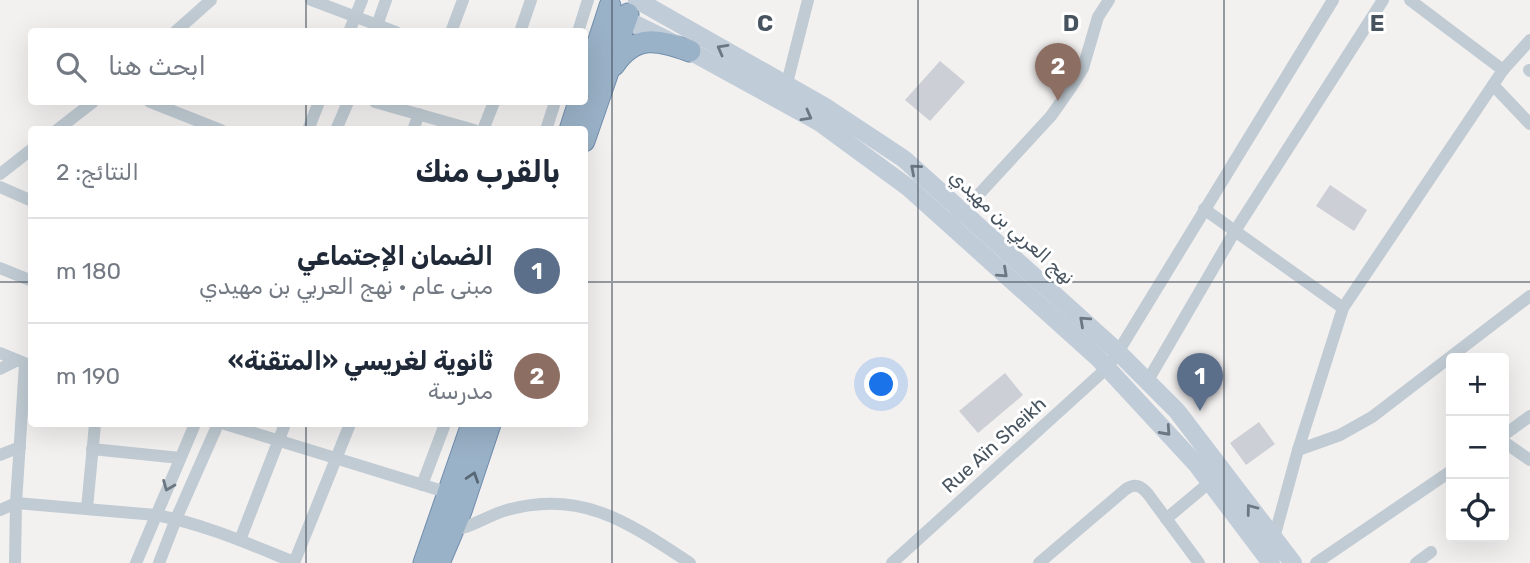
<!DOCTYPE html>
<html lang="ar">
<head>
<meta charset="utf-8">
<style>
  body { margin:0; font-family:Rubik,Vazirmatn,sans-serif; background:#f2f2f3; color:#1f2937; direction:rtl }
  .controls { position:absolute; right:21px; bottom:21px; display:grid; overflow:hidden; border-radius:7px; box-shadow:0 7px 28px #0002 }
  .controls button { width:63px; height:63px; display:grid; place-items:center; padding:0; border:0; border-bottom:2px solid #e0e1e3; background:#fff; color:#1f2937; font:35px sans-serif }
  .you { position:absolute; left:882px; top:385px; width:24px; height:24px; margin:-18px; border:5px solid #fff; border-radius:50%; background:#1a73e8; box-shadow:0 0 0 10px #1a73e833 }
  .badge { display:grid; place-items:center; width:46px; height:46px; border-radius:50%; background:#1071ee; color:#fff; font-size:23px; font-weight:700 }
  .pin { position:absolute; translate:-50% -58px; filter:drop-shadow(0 2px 4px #0008) }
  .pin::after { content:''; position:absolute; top:37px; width:24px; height:21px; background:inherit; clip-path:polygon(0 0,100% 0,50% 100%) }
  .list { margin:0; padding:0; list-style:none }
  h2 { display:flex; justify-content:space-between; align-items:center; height:91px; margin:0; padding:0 28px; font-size:30px }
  h2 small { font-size:23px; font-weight:400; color:#747a83 }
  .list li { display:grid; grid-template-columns:46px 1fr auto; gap:21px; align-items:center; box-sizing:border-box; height:105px; padding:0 28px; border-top:2px solid #e0e1e3 }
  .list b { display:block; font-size:26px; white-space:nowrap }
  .list p { margin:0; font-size:23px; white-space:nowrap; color:#747a83 }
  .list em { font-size:23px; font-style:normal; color:#747a83 }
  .icon { flex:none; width:38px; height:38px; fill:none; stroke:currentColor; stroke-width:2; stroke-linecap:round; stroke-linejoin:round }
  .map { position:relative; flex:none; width:1530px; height:563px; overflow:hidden; direction:ltr }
  .search { position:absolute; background:#fff; box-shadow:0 7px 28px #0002; left:28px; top:28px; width:560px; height:77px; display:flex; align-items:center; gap:18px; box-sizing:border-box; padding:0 24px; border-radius:7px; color:#747a83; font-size:26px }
  .panel { position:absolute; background:#fff; box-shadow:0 7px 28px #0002; left:28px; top:126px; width:560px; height:301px; border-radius:7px; direction:rtl }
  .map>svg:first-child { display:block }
  .building { fill:#cccfd5 }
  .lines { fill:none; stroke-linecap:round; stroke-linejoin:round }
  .trunk-casing { stroke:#718ead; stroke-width:23 }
  .minor { stroke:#c0cbd3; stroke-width:12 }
  .secondary { stroke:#c0ccd8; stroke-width:18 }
  .trunk { stroke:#9ab2c8; stroke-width:21 }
  .oneway { stroke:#6b7883 }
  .oneway2 { stroke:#586774 }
  .oneway3 { stroke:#6b7882 }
  .grid { fill:none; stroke:#47545f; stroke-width:2; stroke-opacity:0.55 }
  .labels { text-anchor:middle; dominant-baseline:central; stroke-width:6; stroke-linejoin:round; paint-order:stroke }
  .street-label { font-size:19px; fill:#47545f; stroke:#fff }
  .grid-label { font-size:23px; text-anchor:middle; font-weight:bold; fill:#47545f; stroke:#fff; stroke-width:6; stroke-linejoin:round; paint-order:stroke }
</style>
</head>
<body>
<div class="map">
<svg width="1530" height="563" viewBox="0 0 1530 563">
  <rect width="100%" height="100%" fill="#f3f0f0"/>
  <!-- building -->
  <g class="building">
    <polygon points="940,61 965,82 930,121 905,100"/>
    <polygon points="1330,185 1367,210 1354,231 1316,206"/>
    <polygon points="1005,373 1023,395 978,433 959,411"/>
    <polygon points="1259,422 1275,444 1246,465 1230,443"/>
  </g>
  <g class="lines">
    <!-- trunk casing -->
    <g class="trunk-casing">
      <g id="trunk">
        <path d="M614,65C636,33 658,40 690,51"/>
        <polyline points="584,86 610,6"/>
        <polyline points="570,130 579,102"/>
        <polyline points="584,141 628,14"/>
        <polyline points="424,563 472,424"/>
        <polyline points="439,563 461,511 490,424"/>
      </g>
    </g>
    <!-- minor -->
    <g class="minor">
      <polyline points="311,0 396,32"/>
      <polyline points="1410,0 1503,70"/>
      <polyline points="375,31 386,0"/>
      <polyline points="175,32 211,0"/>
      <polyline points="349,32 362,0"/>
      <polyline points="451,32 463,0"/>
      <polyline points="520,32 531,0"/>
      <polyline points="578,32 588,0"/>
      <polyline points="1529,70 1530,71"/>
      <polyline points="1493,85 1530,124"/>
      <polyline points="785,91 808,0"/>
      <polyline points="150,102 221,130"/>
      <polyline points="375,102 474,130"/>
      <polyline points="57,130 93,102"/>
      <polyline points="308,130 319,102"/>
      <polyline points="336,130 348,102"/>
      <polyline points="413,130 419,114"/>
      <polyline points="483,130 494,102"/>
      <polyline points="546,130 555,102"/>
      <polyline points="0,174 32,149"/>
      <polyline points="0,187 32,201"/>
      <polyline points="1204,209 1343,308"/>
      <polyline points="958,217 1051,116 1070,89 1083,68 1098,17 1109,0"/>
      <polyline points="0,268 32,281"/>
      <polyline points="0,353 32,366"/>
      <polyline points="0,369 16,361"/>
      <polyline points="1147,382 1235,231 1383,0"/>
      <polyline points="225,424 449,493"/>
      <polyline points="1504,435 1530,416"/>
      <polyline points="1504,442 1530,460"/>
      <polyline points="92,449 180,458"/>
      <polyline points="1298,450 1340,435 1372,417 1530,296"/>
      <polyline points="0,455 20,447"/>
      <polyline points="422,485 445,424"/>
      <polyline points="87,508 95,424"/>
      <path d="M0,510L16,503L156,515C204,524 249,544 294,562"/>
      <polyline points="1166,519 1210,482"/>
      <path d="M451,530C470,529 488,515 507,510C582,489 629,523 690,563"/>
      <polyline points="240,540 285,424"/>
      <polyline points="1270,543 1274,538 1298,450 1343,308 1503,70 1530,40"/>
      <polyline points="15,563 16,503 25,364"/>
      <polyline points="136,563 195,424"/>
      <polyline points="159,563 176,519 218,424"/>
      <polyline points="294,563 350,424"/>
      <polyline points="892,563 1107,368 1118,352 1333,0"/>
      <path d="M1039,563L1126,489C1136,483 1141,486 1148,494L1199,563"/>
      <polyline points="1316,563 1451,471"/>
      <polyline points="1416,563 1431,552"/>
    </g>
    <!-- secondary -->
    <g class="secondary">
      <polyline points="637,0 824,106 904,159 1118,352 1177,411 1293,563"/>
      <polyline points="617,15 690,51 819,122 909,188 1098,358 1197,465 1271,563"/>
    </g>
    <!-- trunk -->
    <use href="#trunk" class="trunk"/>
  </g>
  <!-- one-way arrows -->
  <defs><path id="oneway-chevron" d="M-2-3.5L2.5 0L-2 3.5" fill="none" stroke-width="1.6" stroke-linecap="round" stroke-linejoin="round" transform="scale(1.75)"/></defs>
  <g class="oneway">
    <use href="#oneway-chevron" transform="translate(722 49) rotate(-151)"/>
    <use href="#oneway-chevron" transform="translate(807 116) rotate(29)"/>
    <use href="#oneway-chevron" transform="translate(915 169) rotate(-139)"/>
    <use href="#oneway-chevron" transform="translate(1003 273) rotate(42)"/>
    <use href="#oneway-chevron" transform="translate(1084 321) rotate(-138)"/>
    <use href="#oneway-chevron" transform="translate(1166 431) rotate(48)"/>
    <use href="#oneway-chevron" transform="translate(1251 509) rotate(-127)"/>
  </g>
  <use class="oneway2" href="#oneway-chevron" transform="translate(473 477) rotate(-72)"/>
  <use class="oneway3" href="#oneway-chevron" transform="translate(168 486) rotate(112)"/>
  <!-- grid -->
  <path class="grid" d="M306,0V32M612,0V563M918,0V563M1224,0V563M306,102V130M0,282H32M584,282H1530M306,424V563"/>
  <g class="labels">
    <!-- street labels -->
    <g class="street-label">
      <text transform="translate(1012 227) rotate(42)">نهج العربي بن مهيدي</text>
      <text transform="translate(994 445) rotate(-42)">Rue Aïn Sheikh</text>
    </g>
  </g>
  <g class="grid-label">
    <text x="765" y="31">C</text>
    <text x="1071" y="31">D</text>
    <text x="1377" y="31">E</text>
  </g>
</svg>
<div class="controls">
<button>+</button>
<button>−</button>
<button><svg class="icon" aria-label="locate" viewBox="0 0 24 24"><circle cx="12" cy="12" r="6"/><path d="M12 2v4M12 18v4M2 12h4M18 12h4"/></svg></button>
</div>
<div class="you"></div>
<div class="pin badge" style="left:1200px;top:411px;background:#5c6f8a">1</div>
<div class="pin badge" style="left:1058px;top:101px;background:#8d6e63">2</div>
<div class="search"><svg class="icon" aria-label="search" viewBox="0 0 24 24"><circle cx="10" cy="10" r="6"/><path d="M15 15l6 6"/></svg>ابحث هنا</div>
<section class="panel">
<h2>بالقرب منك<small>النتائج: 2</small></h2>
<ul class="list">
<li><span class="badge" style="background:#5c6f8a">1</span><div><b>الضمان الإجتماعي</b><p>مبنى عام · نهج العربي بن مهيدي</p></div><em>180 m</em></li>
<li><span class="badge" style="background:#8d6e63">2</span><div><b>ثانوية لغريسي «المتقنة»</b><p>مدرسة</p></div><em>190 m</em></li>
</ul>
</section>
</div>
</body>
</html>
